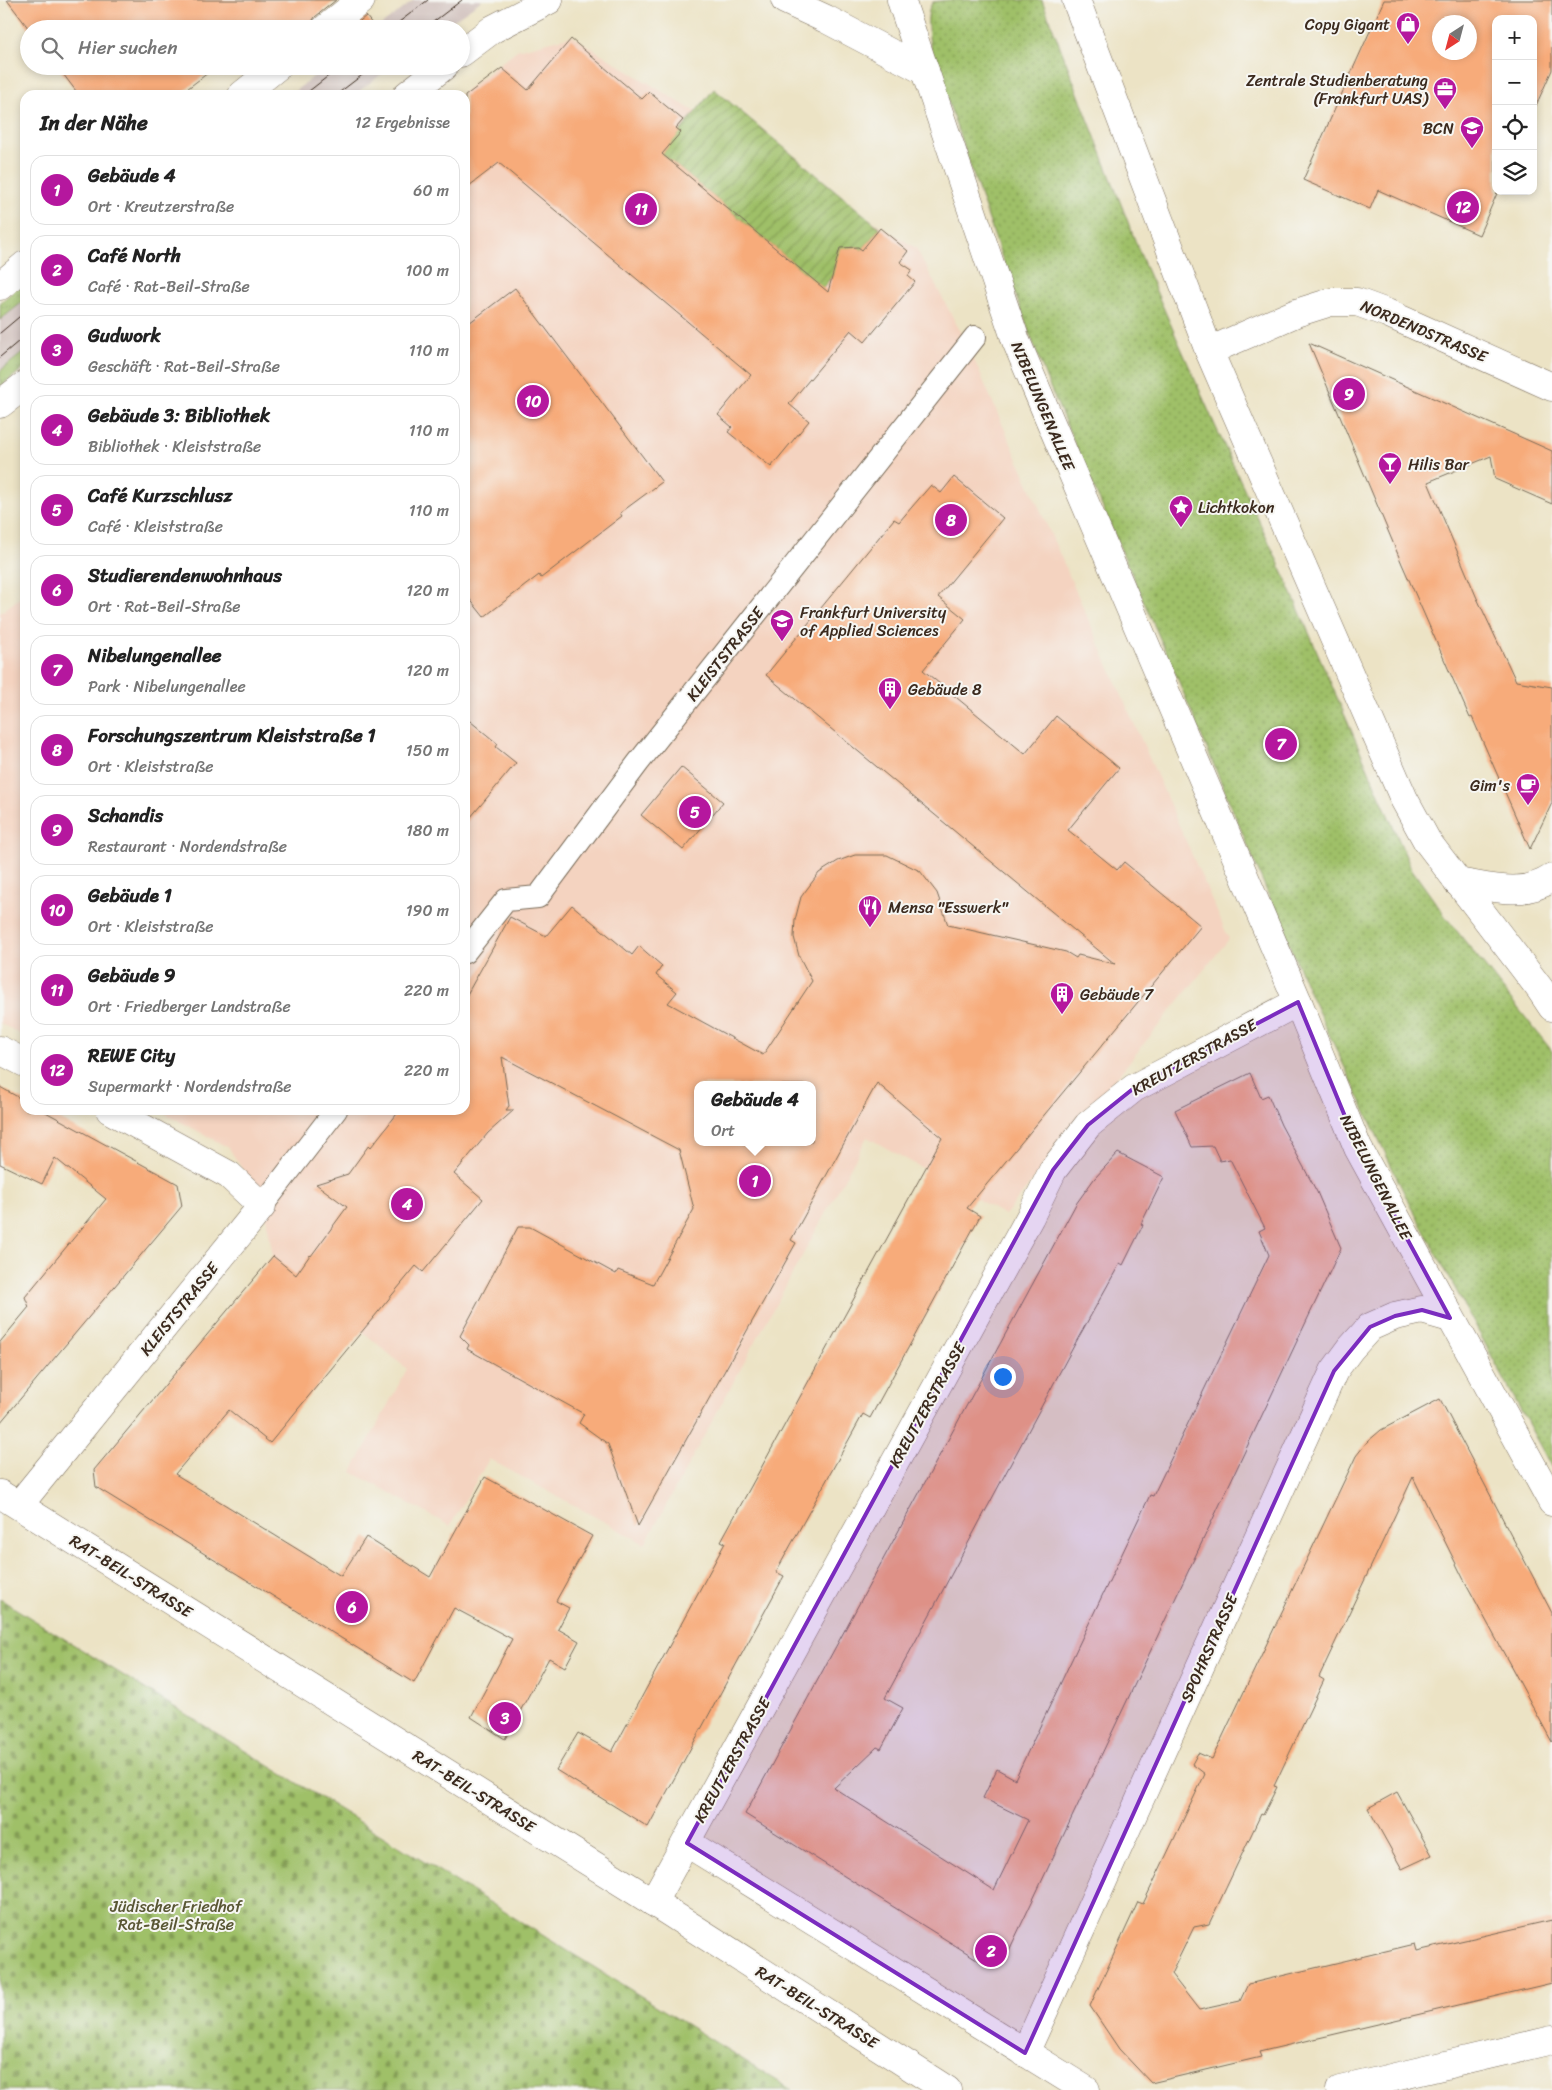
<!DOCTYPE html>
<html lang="de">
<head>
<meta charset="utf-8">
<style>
  body { margin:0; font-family:Sriracha,sans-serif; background:#f6f6f6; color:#222 }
  .controls { position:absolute; right:15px; top:15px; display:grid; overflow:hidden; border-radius:10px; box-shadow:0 2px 8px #0003 }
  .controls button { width:45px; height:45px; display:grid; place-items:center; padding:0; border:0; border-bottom:1px solid #e0e0e0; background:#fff; color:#222; font:25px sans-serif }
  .compass { position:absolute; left:1432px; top:15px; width:45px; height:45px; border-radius:50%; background:#fff; box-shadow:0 2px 8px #0003; rotate:216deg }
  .you { position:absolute; left:1002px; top:1376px; width:18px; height:18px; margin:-12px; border:4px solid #fff; border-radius:50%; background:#1a73e8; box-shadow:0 0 0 8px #1a73e833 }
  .badge { display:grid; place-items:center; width:32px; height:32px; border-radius:50%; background:#b5179e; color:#fff; font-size:16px; font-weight:700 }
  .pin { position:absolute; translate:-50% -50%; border:2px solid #fff; box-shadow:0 1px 5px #0006 }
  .popup { position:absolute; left:694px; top:1081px; width:122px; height:65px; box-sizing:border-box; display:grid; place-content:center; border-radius:10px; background:#fff; filter:drop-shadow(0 1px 4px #0005); font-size:16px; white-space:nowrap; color:#767676 }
  .popup b { font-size:19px; color:#222 }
  .popup::after { content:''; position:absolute; left:50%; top:100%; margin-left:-10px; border:10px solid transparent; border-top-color:#fff }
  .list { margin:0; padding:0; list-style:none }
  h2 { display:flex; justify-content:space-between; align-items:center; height:65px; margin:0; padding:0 20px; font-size:21px }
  h2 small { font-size:16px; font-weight:400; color:#767676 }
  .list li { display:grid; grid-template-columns:32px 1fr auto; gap:15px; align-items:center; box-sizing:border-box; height:70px; margin:0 10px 10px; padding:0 10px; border:1px solid #e0e0e0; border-radius:15px }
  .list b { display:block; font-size:19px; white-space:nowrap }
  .list p { margin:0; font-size:16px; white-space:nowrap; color:#767676 }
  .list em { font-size:16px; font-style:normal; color:#767676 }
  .icon { flex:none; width:28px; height:28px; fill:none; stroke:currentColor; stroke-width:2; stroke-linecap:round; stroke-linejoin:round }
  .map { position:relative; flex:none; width:1552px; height:2090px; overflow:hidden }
  .search { position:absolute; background:#fff; box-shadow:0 2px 8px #0003; left:20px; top:20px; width:450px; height:55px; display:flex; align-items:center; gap:12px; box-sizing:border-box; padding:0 18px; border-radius:28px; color:#767676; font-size:19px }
  .panel { position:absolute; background:#fff; box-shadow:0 2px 8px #0003; left:20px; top:90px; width:450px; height:1025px; border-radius:15px }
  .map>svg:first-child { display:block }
  .built { fill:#f4d3c0; fill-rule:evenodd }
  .railway { fill:#d0c0bc }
  .grass { fill:url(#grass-tufts); stroke:#6d7543 }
  .cemetery { fill:url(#cemetery-stones); stroke:#6d7543 }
  .park { fill:url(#park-dots); stroke:#6d7543 }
  .garden { fill:url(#garden-furrows); stroke:#6d7543 }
  .building { fill:#f7ab7a; fill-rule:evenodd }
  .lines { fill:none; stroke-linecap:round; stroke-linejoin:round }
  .pedestrian-casing { stroke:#796b58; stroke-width:24 }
  .minor-casing { stroke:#796b58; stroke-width:29 }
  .secondary-casing { stroke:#796b58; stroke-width:29 }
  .primary-casing { stroke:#796b58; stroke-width:29 }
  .pedestrian { stroke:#fff; stroke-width:22 }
  .minor { stroke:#fff; stroke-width:28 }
  .secondary { stroke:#fff; stroke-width:28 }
  .primary { stroke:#fff; stroke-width:28 }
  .tram { stroke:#3b2a1e; stroke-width:1 }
  .marked { fill:#7b2cbf; fill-opacity:0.2; stroke:#7b2cbf; stroke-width:4; stroke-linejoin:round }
  .labels { text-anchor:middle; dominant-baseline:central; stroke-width:4; stroke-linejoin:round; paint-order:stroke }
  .poi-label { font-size:16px; fill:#3b2a1e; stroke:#f6f6f2; text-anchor:start }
  .street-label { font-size:16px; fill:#3b2a1e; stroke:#f6f6f2 }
  .park-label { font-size:16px; fill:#595734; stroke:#f6f6f2 }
</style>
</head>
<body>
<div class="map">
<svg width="1552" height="2090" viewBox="0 0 1552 2090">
  <defs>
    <pattern id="grass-tufts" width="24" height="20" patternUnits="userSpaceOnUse" patternTransform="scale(1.25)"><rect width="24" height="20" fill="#9fc068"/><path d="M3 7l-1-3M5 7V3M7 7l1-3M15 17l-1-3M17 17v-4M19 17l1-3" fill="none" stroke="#839c55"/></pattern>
    <pattern id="cemetery-stones" width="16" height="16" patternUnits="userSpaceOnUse" patternTransform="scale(1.25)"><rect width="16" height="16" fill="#9fc068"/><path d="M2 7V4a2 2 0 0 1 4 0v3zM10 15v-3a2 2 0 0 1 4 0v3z" fill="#839c55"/></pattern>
    <pattern id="park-dots" width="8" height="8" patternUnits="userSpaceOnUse" patternTransform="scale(1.25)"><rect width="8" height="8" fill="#9fc068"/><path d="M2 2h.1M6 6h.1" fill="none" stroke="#839c55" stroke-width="1.8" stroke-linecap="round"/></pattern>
    <pattern id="garden-furrows" width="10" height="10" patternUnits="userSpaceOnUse" patternTransform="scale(1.25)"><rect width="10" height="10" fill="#9fc068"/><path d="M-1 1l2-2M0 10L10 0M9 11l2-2" fill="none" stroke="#839c55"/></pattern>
  </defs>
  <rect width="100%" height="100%" fill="#f6f6f2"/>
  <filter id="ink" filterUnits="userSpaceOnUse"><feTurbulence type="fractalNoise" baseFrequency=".02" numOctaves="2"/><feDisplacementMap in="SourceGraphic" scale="10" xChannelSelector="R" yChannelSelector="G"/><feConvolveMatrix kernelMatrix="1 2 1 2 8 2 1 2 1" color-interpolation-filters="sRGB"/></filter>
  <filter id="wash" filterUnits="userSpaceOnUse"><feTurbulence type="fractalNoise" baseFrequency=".0096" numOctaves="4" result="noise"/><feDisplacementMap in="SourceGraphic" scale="20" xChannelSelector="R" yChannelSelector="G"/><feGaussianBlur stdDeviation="1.12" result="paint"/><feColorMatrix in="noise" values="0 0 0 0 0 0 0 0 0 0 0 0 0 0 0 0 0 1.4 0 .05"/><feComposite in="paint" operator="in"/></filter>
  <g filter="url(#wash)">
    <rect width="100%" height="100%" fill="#ece3c5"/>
    <!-- built -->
    <g class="built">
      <path d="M572,36L916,248L968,346L1229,939L1005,1215L867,1137L645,1544L489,1459L450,1526L352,1472L407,1369L273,1256L264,1204L229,1148L159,1110H465V95H460L517,50ZM698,1085H812V1142H698Z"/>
      <polygon points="25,594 25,1037 0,1023 0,613"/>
    </g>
    <!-- railway -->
    <g class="railway">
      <polygon points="414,0 482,0 441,29 376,29"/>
      <polygon points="327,66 392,66 354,95 290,95"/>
      <polygon points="25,300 25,351 0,371 0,320"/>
    </g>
    <!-- grass -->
    <g class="grass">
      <polygon points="25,281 25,300 0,320 0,303"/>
      <polygon points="25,351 25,367 0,387 0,371"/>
    </g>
    <!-- cemetery -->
    <polygon class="cemetery" points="0,1599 681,2021 792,2090 0,2090"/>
    <!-- park -->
    <path class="park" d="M948,0H1042L1145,266L1214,423L1283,573L1411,868L1445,916L1552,1051V1468L1407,1199L1310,994L1179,682L1046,378L1001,255L933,58C930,44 923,14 933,2Z"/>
    <!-- garden -->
    <polygon class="garden" points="714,89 880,228 862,250 858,247 857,249 846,248 839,267 823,288 662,154"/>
    <g id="blocks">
      <!-- building -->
      <g class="building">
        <polygon points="7,0 336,0 315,17 311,23 310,29 29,29"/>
        <path d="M1384,0H1552V70L1533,112V19H1496V191H1498L1479,235L1378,190L1370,209L1303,180ZM1440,22H1470V52H1440Z"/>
        <polygon points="366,16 376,29 350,29"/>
        <polygon points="571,39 642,99 649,92 683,120 676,128 681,132 662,154 828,292 840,248 858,247 862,250 880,228 908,251 900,262 912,270 908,276 915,282 865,342 851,330 789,404 809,421 771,467 728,432 732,427 718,415 751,375 499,163 465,189 465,96 502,68 528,90"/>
        <polygon points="57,66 217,66 179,95 79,95"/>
        <polygon points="515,288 662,482 620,513 622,516 541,578 539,575 484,617 465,593 465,326"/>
        <polygon points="1309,343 1552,451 1552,504 1495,479 1491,456 1428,482 1476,596 1516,681 1552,687 1552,803 1530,849 1472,717 1470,718 1402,564"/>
        <path d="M954,477L1003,518L938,597L965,619L923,670L1025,754L1056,716L1119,768L1068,830L1117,870L1124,862L1201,926L967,1208L980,1216L870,1418L863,1414L776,1572L784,1576L648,1827L556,1770L578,1733L612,1752L725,1543L721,1541L942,1138L877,1083L791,1240L796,1243L638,1526L608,1444L579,1423L584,1414L467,1349L469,1345L460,1336L518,1227H530L616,1274L618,1270L653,1284L694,1209L679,1150L502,1057L509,1106L506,1110H514L488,1133L454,1174L483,1199L423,1272L416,1266L270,1443L229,1410L175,1474L341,1576L366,1537L430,1577L485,1477L592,1536L556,1601L569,1608L558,1629L579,1641L565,1667L549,1658L505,1739L471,1717L512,1639L454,1608L414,1683L96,1487L94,1470L273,1256L296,1275L310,1255L311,1256L347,1207L316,1184L348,1174L369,1145L371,1147L400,1110H465V998L510,917L546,936L572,905L632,955L639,946L662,966L656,975L677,992L668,1003L763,1055L812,981L799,956L794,937L795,920L801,897L819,873L838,861L855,855H887L920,871L937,893L948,925L1066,952L1076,958L1078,955L1115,964L766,675L894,519L899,522L931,485L941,493ZM698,1085H812V1142H698Z"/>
        <polygon points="465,717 498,744 496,747 516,763 465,824"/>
        <polygon points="681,767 723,802 683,850 641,815"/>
        <polygon points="1250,1073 1261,1098 1268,1095 1281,1125 1317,1192 1341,1248 1004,1961 988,1966 745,1814 1076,1204 1094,1179 1118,1153 1164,1177 1141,1224 1143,1225 1123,1265 1120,1263 1076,1342 885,1698 903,1708 881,1749 877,1747 834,1788 994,1890 1028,1820 983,1798 997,1769 1015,1779 1150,1495 1153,1496 1269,1255 1259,1231 1265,1228 1230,1159 1220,1161 1213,1146 1192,1147 1175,1110"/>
        <polygon points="0,1087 25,1101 25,1110 42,1110 178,1184 182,1206 0,1423 0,1342 29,1307 25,1297 106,1199 55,1158 42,1184 0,1164"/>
        <polygon points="1440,1399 1552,1613 1552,1742 1463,1578 1413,1477 1319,1677 1324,1680 1274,1786 1277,1787 1263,1815 1261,1814 1209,1924 1194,1927 1171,1974 1199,2010 1240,2001 1248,1984 1415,1944 1417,1951 1552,1920 1552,1983 1259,2052 1261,2057 1151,2083 1119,2049 1090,2006 1138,1902 1143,1904 1205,1774 1192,1764 1198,1753 1212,1759 1356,1456 1367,1442 1381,1430"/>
        <polygon points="1397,1792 1432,1855 1402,1869 1368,1808"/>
      </g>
    </g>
  </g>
  <g filter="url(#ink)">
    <use href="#blocks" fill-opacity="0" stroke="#796b58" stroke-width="1"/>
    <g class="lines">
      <!-- pedestrian casing -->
      <g class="pedestrian-casing">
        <g id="pedestrian">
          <polyline points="465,952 506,900 538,897 638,763 975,337"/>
          <polyline points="262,1206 336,1110"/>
        </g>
      </g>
      <!-- minor casing -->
      <g class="minor-casing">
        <g id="minor">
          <polyline points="1209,351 1296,313 1331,302 1357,302 1387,313 1552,387"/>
          <path d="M1457,882C1491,887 1522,898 1552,878"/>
          <polyline points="0,1050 25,1063"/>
          <polyline points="19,1505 262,1206 229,1175 110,1110"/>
          <polyline points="687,1843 1086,2090"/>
          <polyline points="653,1902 1030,1217 1053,1170 1088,1125 1134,1088 1298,1002"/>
          <polyline points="1025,2053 1334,1371 1351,1348 1370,1327 1395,1316 1422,1310 1450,1318"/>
        </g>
      </g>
      <!-- secondary casing -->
      <g class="secondary-casing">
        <g id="secondary">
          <polyline points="0,1494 653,1902 947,2090"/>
          <polyline points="1340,2090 1552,2040"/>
        </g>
      </g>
      <!-- primary casing -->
      <g class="primary-casing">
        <g id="primary">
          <polyline points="785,0 826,19 925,71"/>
          <polyline points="901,0 1016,341 1298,1002 1358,1148 1552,1502"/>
          <polyline points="1076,0 1209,351 1404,799 1427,841 1540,989 1552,1007"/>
          <polyline points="325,29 361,0"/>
          <polyline points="461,53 493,29 549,0"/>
          <polyline points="242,95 278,66"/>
          <polyline points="407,95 444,66"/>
          <polyline points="0,286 25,265"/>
          <polyline points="0,404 25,385"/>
        </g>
      </g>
      <!-- pedestrian -->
      <use href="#pedestrian" class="pedestrian"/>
      <!-- minor -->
      <use href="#minor" class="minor"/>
      <!-- secondary -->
      <use href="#secondary" class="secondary"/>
      <!-- primary -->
      <use href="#primary" class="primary"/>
      <!-- tram -->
      <g class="tram">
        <polyline points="390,29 428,0"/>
        <polyline points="424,29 462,0"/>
        <polyline points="304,95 341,66"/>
        <polyline points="336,95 374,66"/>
        <polyline points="0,333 25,312"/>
        <polyline points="0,357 25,336"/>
      </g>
    </g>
  </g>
  <!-- marked area -->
  <path class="marked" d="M1298,1002L1358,1148L1450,1318L1422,1310L1395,1316L1370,1327L1334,1371L1025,2053L687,1843L1053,1170L1088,1125L1134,1088Z"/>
  <!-- icons -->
  <defs>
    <g id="shop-pin" transform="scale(1.25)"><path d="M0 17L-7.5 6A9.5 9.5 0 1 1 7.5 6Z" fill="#b5179e" stroke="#f6f6f2"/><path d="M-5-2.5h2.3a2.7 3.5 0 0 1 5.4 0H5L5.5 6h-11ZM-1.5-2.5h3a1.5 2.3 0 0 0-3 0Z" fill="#fff"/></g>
    <g id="office-pin" transform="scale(1.25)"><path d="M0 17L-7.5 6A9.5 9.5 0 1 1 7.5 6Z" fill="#b5179e" stroke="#f6f6f2"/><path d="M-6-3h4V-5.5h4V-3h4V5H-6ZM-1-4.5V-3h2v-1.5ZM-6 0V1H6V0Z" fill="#fff"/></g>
    <g id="university-pin" transform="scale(1.25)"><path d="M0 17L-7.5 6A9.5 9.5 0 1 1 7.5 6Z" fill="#b5179e" stroke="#f6f6f2"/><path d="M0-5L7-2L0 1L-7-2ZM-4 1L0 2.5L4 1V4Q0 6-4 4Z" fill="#fff"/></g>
    <g id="bar-pin" transform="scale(1.25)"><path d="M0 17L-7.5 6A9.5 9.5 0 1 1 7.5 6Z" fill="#b5179e" stroke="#f6f6f2"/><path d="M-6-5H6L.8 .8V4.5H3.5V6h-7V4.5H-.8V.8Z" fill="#fff"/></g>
    <g id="sight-pin" transform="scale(1.25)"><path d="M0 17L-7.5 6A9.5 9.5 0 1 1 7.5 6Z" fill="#b5179e" stroke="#f6f6f2"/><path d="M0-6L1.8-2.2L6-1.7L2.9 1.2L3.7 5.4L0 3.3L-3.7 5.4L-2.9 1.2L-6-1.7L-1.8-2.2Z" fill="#fff"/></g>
    <g id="building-pin" transform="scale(1.25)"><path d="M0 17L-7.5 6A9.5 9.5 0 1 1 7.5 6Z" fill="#b5179e" stroke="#f6f6f2"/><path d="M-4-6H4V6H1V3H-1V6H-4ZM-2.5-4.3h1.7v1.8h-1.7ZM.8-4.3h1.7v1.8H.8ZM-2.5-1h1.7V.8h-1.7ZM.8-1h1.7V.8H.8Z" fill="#fff"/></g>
    <g id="cafe-pin" transform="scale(1.25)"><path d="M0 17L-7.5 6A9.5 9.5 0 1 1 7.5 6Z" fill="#b5179e" stroke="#f6f6f2"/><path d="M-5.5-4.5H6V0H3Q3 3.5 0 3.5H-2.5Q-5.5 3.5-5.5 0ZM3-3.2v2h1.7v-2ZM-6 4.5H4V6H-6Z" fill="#fff"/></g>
    <g id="restaurant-pin" transform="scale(1.25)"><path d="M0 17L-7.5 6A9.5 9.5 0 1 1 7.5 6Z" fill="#b5179e" stroke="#f6f6f2"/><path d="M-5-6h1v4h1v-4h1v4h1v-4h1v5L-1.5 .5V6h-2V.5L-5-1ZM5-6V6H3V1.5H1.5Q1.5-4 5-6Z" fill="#fff"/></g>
  </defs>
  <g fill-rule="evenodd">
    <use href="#shop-pin" x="1408" y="24"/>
    <use href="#office-pin" x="1445" y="89"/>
    <use href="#university-pin" x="1472" y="128"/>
    <use href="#bar-pin" x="1390" y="464"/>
    <use href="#sight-pin" x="1181" y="507"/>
    <use href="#university-pin" x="782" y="621"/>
    <use href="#building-pin" x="890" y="689"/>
    <use href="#cafe-pin" x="1528" y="785"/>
    <use href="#restaurant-pin" x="870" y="907"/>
    <use href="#building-pin" x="1062" y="994"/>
  </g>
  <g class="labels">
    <!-- poi labels -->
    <g class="poi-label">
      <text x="1390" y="24" text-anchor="end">Copy Gigant</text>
      <text x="1428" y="80" text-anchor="end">Zentrale Studienberatung<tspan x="1428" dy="18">(Frankfurt UAS)</tspan></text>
      <text x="1454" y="128" text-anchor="end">BCN</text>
      <text x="1408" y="464">Hilis Bar</text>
      <text x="1198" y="507">Lichtkokon</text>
      <text x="800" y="612">Frankfurt University<tspan x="800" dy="18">of Applied Sciences</tspan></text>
      <text x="908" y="689">Gebäude 8</text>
      <text x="1510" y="785" text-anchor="end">Gim's</text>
      <text x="888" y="907">Mensa "Esswerk"</text>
      <text x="1080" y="994">Gebäude 7</text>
    </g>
    <!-- street labels -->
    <g class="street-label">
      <text transform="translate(1424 331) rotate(23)">NORDENDSTRASSE</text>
      <text transform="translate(1043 406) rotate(67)">NIBELUNGENALLEE</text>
      <text transform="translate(725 654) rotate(-52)">KLEISTSTRASSE</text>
      <text transform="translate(1194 1057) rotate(-29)">KREUTZERSTRASSE</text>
      <text transform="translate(1376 1177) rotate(63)">NIBELUNGENALLEE</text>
      <text transform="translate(179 1309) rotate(-51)">KLEISTSTRASSE</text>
      <text transform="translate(927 1405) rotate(-61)">KREUTZERSTRASSE</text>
      <text transform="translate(131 1576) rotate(32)">RAT-BEIL-STRASSE</text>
      <text transform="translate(1209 1648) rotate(-66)">SPOHRSTRASSE</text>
      <text transform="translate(732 1760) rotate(-61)">KREUTZERSTRASSE</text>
      <text transform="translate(474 1791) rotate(32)">RAT-BEIL-STRASSE</text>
      <text transform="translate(817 2007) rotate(32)">RAT-BEIL-STRASSE</text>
    </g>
    <!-- park labels -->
    <g class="park-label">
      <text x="176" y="1906">Jüdischer Friedhof<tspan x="176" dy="18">Rat-Beil-Straße</tspan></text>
    </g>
  </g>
</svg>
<div class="controls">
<button>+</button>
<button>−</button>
<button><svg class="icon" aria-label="locate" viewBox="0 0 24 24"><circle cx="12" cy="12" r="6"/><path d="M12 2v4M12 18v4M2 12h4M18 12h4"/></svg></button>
<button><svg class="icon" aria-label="layers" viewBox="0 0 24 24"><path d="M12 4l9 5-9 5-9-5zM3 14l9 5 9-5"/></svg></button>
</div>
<svg class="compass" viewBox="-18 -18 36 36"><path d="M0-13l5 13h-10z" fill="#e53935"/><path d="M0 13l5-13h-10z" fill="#767676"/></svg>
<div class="you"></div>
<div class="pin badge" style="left:755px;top:1181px">1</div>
<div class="popup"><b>Gebäude 4</b>Ort</div>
<div class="pin badge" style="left:991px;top:1951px">2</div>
<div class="pin badge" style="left:505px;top:1718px">3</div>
<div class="pin badge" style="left:407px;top:1204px">4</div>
<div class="pin badge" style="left:695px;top:812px">5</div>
<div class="pin badge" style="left:352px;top:1607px">6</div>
<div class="pin badge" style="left:1281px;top:744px">7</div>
<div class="pin badge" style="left:951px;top:520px">8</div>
<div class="pin badge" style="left:1349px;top:394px">9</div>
<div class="pin badge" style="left:533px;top:401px">10</div>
<div class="pin badge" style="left:641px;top:209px">11</div>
<div class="pin badge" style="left:1463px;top:207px">12</div>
<div class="search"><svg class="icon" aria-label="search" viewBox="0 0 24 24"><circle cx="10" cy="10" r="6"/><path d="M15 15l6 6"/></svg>Hier suchen</div>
<section class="panel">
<h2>In der Nähe<small>12 Ergebnisse</small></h2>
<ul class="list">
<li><span class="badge">1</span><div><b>Gebäude 4</b><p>Ort · Kreutzerstraße</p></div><em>60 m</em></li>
<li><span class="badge">2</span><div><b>Café North</b><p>Café · Rat-Beil-Straße</p></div><em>100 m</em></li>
<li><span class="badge">3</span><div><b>Gudwork</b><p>Geschäft · Rat-Beil-Straße</p></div><em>110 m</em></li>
<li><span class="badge">4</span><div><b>Gebäude 3: Bibliothek</b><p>Bibliothek · Kleiststraße</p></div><em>110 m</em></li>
<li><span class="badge">5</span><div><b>Café Kurzschlusz</b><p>Café · Kleiststraße</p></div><em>110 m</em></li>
<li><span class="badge">6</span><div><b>Studierendenwohnhaus</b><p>Ort · Rat-Beil-Straße</p></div><em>120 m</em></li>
<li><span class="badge">7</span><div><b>Nibelungenallee</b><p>Park · Nibelungenallee</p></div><em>120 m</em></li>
<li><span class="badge">8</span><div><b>Forschungszentrum Kleiststraße 1</b><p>Ort · Kleiststraße</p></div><em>150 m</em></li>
<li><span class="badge">9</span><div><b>Schandis</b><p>Restaurant · Nordendstraße</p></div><em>180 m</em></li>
<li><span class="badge">10</span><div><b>Gebäude 1</b><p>Ort · Kleiststraße</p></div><em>190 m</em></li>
<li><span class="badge">11</span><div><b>Gebäude 9</b><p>Ort · Friedberger Landstraße</p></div><em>220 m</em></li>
<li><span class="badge">12</span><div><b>REWE City</b><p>Supermarkt · Nordendstraße</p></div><em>220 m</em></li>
</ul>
</section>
</div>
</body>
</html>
